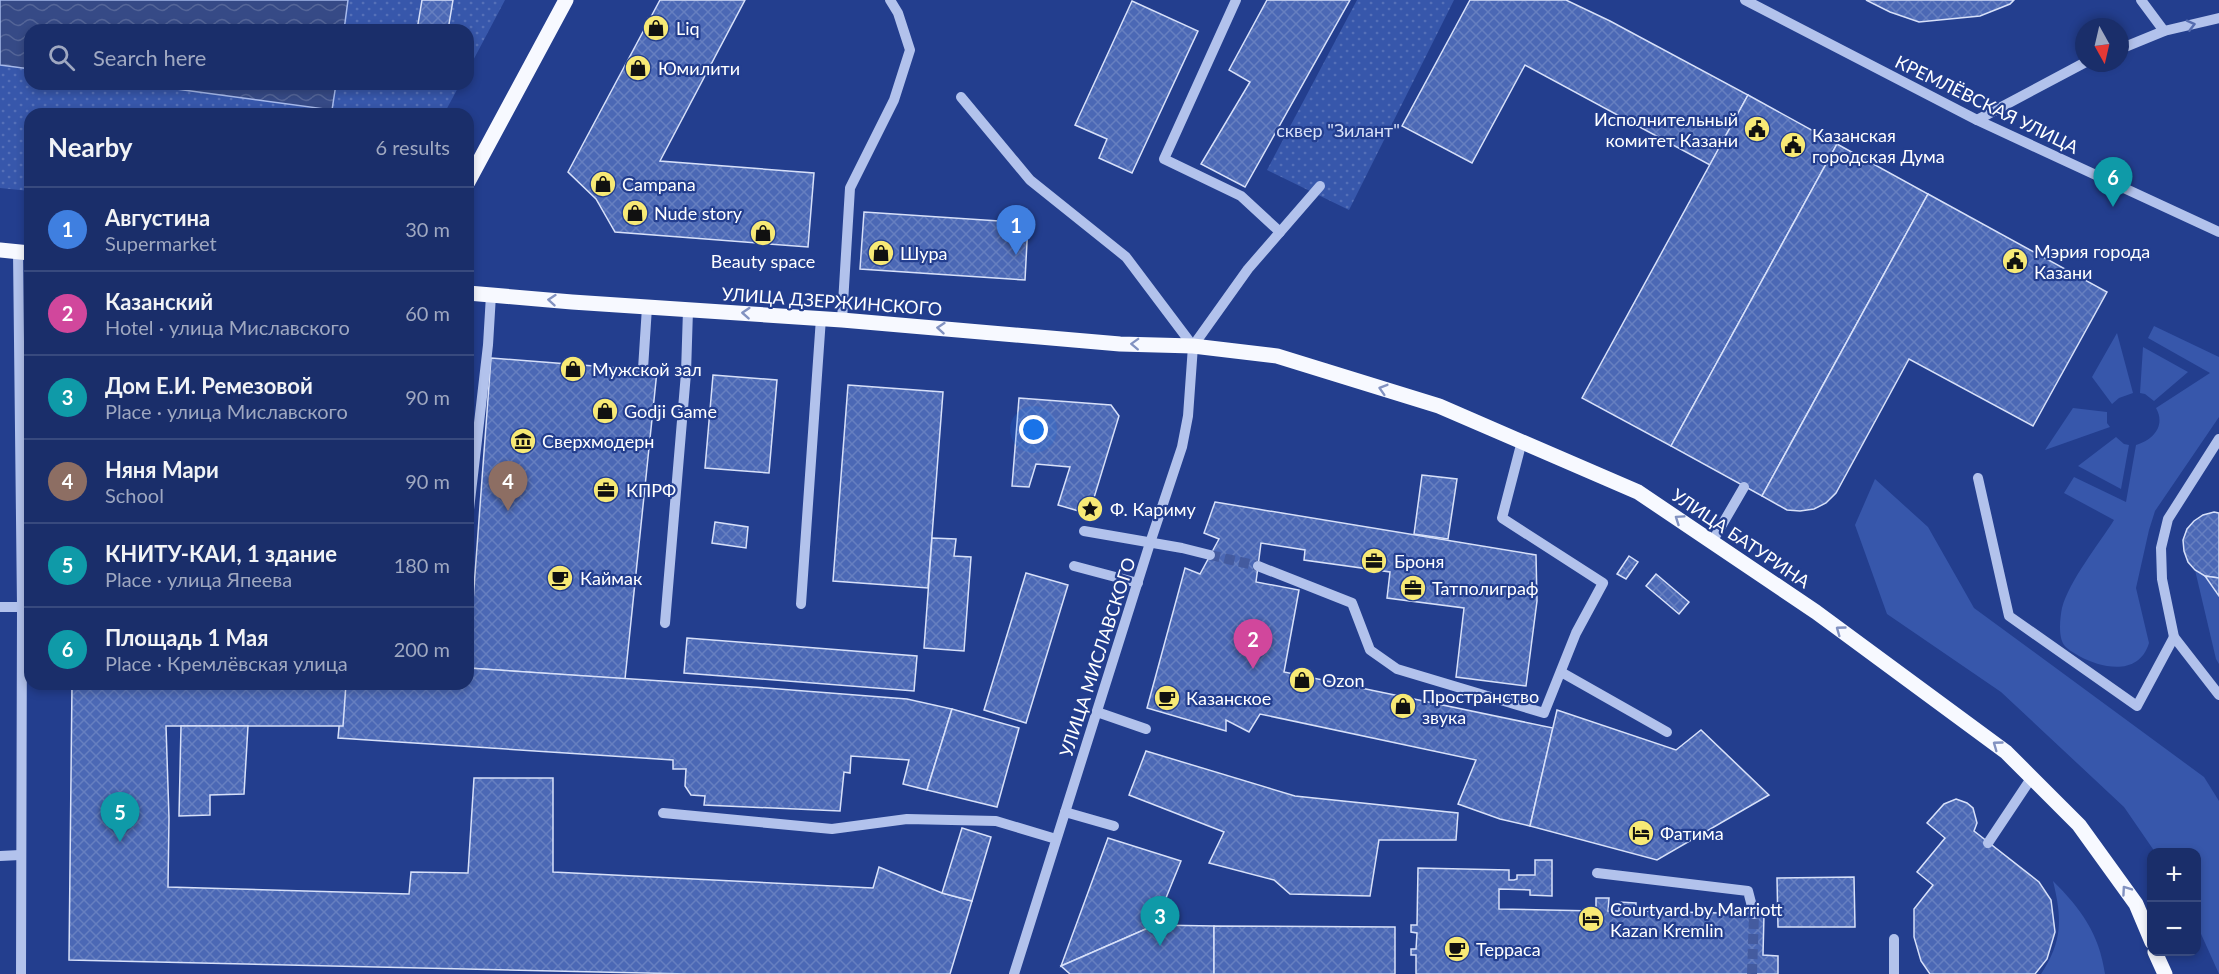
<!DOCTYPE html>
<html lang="en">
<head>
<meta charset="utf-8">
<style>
  body { margin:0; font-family:Lato,sans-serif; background:#273a72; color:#f1f3f6 }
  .controls { position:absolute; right:18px; bottom:18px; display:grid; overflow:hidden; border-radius:12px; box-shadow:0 3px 9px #0003 }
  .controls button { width:54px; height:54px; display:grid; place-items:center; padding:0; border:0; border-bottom:2px solid #384a7e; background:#1a2e6a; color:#f1f3f6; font:30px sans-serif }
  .compass { position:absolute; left:2075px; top:18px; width:54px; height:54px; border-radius:50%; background:#1a2e6a; box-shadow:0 3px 9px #0003; rotate:172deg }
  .you { position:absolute; left:1034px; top:430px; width:21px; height:21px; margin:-15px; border:4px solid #fff; border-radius:50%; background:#1a73e8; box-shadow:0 0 0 9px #1a73e833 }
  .badge { display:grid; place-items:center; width:39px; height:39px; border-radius:50%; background:#f7e975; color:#fff; font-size:20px; font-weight:700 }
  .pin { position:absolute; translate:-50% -50px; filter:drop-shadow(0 2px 3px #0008) }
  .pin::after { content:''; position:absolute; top:32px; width:21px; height:18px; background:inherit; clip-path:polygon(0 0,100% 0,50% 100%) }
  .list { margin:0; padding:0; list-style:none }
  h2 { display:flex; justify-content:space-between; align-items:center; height:78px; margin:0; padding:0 24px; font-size:26px }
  h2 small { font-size:20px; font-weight:400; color:#9fa8c1 }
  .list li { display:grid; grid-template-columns:39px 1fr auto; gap:18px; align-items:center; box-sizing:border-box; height:84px; padding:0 24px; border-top:2px solid #384a7e }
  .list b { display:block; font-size:22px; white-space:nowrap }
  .list p { margin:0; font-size:20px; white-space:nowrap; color:#9fa8c1 }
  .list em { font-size:20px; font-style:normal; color:#9fa8c1 }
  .icon { flex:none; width:33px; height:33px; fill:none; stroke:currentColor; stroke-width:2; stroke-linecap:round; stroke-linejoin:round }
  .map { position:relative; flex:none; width:2219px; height:974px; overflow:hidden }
  .search { position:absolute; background:#1a2e6a; box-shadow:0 3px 9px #0003; left:24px; top:24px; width:450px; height:66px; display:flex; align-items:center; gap:15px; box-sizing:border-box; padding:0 21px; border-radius:18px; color:#9fa8c1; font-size:22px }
  .panel { position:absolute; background:#1a2e6a; box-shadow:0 3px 9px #0003; left:24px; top:108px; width:450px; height:582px; border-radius:18px }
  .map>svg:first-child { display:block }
  .grass { fill:#3757ab }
  .park { fill:url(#park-dots) }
  .water { fill:url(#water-waves); stroke:#a7baec; stroke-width:1.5 }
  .building { fill:url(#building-cross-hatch); stroke:#d7e0f9; stroke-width:1.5 }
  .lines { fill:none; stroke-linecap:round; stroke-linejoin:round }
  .minor-tunnel { stroke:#445b9f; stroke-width:10; stroke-dasharray:10 5; stroke-linecap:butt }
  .minor { stroke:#b2c2ec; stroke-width:10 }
  .major { stroke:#f7f9ff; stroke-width:15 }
  .oneway { stroke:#556caf }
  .oneway2 { stroke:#8292c1 }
  .labels { text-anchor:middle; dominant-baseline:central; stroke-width:4.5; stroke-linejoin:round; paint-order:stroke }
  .poi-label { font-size:18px; fill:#fff; stroke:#233e8e; text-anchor:start }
  .street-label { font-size:18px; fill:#fff; stroke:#233e8e }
  .park-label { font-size:18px; fill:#d7e0f9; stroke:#233e8e }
</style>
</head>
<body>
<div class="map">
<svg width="2219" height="974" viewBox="0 0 2219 974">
  <defs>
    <pattern id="park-dots" width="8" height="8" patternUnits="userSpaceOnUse" patternTransform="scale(1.5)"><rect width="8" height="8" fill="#3757ab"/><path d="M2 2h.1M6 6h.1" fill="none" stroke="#5570b8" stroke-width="1.8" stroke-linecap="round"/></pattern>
    <pattern id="water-waves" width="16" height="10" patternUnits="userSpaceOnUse" patternTransform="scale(1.5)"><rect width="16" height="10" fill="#364a86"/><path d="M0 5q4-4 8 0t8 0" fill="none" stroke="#546598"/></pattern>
    <pattern id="building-cross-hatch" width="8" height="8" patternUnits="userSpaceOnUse" patternTransform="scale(1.5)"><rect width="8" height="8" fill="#4b68b5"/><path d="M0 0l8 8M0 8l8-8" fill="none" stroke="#667fc0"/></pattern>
  </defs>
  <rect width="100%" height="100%" fill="#233e8e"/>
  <!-- grass -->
  <g class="grass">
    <path d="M2154,326L2219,357V417L2155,511L2149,530L2136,588L2149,643C2139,676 2103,669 2079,656C2074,653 2067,649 2064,645C2058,636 2060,618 2062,608C2069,581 2099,544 2114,520L2064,493L2074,477L2126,502L2136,445C2153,440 2166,426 2156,408L2210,373L2148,338Z"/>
    <polygon points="2117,333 2133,393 2119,398 2112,404 2092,377"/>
    <polygon points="2143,347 2188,372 2154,401 2145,394 2140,393"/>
    <polygon points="2073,408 2107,412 2107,423 2110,427 2045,450"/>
    <polygon points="2116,437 2124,444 2129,445 2121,489 2078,466"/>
    <polygon points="1875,479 1928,527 1974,608 2204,777 2219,801 2219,974 2197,925 2196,852 2155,852 2124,807 2001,692 1887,614 1855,525"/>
    <polygon points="2195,570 2205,576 2219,596 2219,664 2216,659"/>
    <path d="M2053,881C2081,909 2099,933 2105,974H2041C2063,941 2062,918 2053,881Z"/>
  </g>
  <!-- park -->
  <g class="park">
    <polygon points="0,0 505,0 468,70 468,30 30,30 30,84 460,84 444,114 30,114 30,191 0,188"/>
    <polygon points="1357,0 1454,0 1349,210 1267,170"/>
  </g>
  <!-- water -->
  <g class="water">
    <polygon points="0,0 348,0 344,30 30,30 30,69 0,65"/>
    <polygon points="139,84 336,84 332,110"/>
  </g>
  <!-- building -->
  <g class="building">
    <polygon points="422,0 453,0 448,30 417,30"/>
    <polygon points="660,0 745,0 660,161 814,173 808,247 615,232 596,199 568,172"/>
    <polygon points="1267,0 1350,0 1245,187 1201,164 1250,82 1229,70"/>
    <polygon points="1470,0 1566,0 1610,21 1748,95 1710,165 1525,65 1472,163 1402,126"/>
    <polygon points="1866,0 2014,0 2010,4 1980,16 1919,22 1890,12"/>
    <polygon points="1132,1 1198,31 1132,173 1099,158 1107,139 1075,125"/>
    <polygon points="1748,95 1837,144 1671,446 1582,398"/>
    <polygon points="1837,144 1928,194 1762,496 1671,446"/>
    <polygon points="1928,194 2107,292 2033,426 1909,359 1836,493 1826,503 1814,509 1800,511 1787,510 1762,496"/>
    <polygon points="864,212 1028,223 1025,280 860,269"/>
    <polygon points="491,358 657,371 625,679 468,668"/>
    <polygon points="713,375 777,380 769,473 705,468"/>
    <polygon points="848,385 943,392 928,588 833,581"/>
    <polygon points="1019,398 1111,405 1119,416 1089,514 1058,505 1070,467 1036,464 1029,487 1012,486"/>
    <polygon points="1422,475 1457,479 1448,539 1414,534"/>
    <polygon points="1215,502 1536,555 1537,601 1526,686 1456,677 1464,608 1387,598 1390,572 1304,560 1305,550 1261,543 1256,582 1299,590 1284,672 1553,728 1530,826 1500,819 1458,804 1476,760 1260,714 1249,732 1226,720 1226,731 1147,708 1185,568 1200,574 1219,539 1204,533"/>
    <polygon points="2214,512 2219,513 2219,578 2205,576 2195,570 2188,562 2184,551 2183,540 2187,529 2194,521 2203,515"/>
    <polygon points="715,522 748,527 746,548 712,543"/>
    <polygon points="932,538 956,539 954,556 971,557 964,651 924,648"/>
    <polygon points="1629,556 1638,562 1626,579 1617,574"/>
    <polygon points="1026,573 1068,585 1026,723 984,710"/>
    <polygon points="1656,574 1689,602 1679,614 1646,586"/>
    <polygon points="2205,576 2219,578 2219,596"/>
    <polygon points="687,638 917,656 914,691 684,673"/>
    <polygon points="468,668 766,688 907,699 952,709 927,790 903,784 909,760 851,756 850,773 844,772 840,811 704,805 705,796 691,795 685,786 686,769 673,769 673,760 338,738 343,684 468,684"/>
    <polygon points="72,684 346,684 343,726 166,726 169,818 168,887 409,894 411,872 468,873 474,778 553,778 553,872 873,888 879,867 942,893 972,901 950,974 688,974 69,960"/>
    <polygon points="952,709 1019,728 997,807 927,790"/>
    <polygon points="1557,710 1676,750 1701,730 1769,795 1657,860 1530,826"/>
    <polygon points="181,726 248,726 244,794 210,795 210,815 179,816"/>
    <polygon points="1146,751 1295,796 1458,813 1456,840 1379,840 1370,896 1290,894 1274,880 1209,863 1224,832 1129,795"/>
    <polygon points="1956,799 1967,803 1973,808 1977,823 1974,831 2039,882 2051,900 2055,932 2047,959 2035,974 1930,974 1921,961 1914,937 1914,909 1933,885 1917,872 1945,838 1927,823 1944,804"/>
    <polygon points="962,828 991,837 972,901 942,893"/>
    <polygon points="1108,838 1181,861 1155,925 1061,966"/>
    <polygon points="1535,860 1552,860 1552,896 1530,895 1530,890 1499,889 1499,909 1596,911 1596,898 1609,898 1608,911 1619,911 1619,902 1636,903 1636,911 1764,914 1763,955 1778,956 1778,974 1416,974 1416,955 1411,955 1411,949 1416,949 1417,933 1411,932 1411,925 1417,925 1418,868 1509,870 1509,880 1514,880 1517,879 1517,875 1535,875"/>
    <polygon points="1854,877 1855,927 1778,927 1777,878"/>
    <polygon points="1155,925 1214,926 1214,974 1070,974 1061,966"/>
    <polygon points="1214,926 1395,927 1395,974 1214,974"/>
  </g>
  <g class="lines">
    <!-- minor-tunnel -->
    <g class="minor-tunnel">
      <polyline points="1210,555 1258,566"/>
      <polyline points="1752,974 1754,914"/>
    </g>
    <!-- minor -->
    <g class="minor">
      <polyline points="1236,0 1164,159 1241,196 1280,232"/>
      <polyline points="1745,0 1977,120 2219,232"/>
      <polyline points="2141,0 2164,31"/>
      <polyline points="2120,49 2164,31 2219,18"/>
      <polyline points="961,97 1030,180 1126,257 1193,346"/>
      <polyline points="1977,120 2084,63"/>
      <polyline points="18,252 22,607 21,974"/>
      <polyline points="842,320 850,188 894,100 910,50 898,13 890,0"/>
      <polyline points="1193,346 1248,269 1320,186"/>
      <polyline points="643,369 647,307"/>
      <polyline points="2219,439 2168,519 2161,548 2162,579 2174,637 2219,695"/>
      <polyline points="1978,478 2009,616 2137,706 2174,637"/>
      <polyline points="468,518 488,345 491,295"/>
      <polyline points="1084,531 1182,548 1210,555"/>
      <polyline points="1712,542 1744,487"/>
      <polyline points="1074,566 1138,583"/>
      <polyline points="1258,566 1352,603 1370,650 1397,669 1544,713 1576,633 1603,583 1502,518 1522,441"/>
      <polyline points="801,604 821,318"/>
      <polyline points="0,607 22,607"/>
      <polyline points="665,623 686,373 688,310"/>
      <polyline points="1561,672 1667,732"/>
      <polyline points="1097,712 1146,729"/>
      <polyline points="1065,812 1114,826"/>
      <polyline points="663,813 832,829 907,819 996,821 1056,839"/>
      <polyline points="1988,843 2032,777"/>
      <polyline points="0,856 20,855"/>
      <polyline points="1597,873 1748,891 1754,914"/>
      <polyline points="1894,939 1894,974"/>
      <polyline points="1014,974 1150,543 1182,447 1188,416 1193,346"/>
    </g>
    <!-- major -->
    <g class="major">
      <polyline points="468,182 566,0"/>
      <polyline points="0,250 30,253"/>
      <polyline points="468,293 572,302 842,320 1120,344 1193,346 1277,356 1439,406 1638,492 1816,612 2006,752 2079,825 2136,904 2152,942"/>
      <polyline points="2155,952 2165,974"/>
    </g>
  </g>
  <!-- one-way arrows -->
  <defs><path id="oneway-chevron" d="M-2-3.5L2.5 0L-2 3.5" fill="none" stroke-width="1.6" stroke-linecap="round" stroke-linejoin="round" transform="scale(1.5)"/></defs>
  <use class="oneway" href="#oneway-chevron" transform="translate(2191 25) rotate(-14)"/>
  <g class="oneway2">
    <use href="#oneway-chevron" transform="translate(552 300) rotate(-175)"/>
    <use href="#oneway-chevron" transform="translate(746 313) rotate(-176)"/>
    <use href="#oneway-chevron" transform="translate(941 328) rotate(-175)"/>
    <use href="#oneway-chevron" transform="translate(1135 344) rotate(-178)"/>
    <use href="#oneway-chevron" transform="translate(1383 389) rotate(-163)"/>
    <use href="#oneway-chevron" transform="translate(1679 519) rotate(-146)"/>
    <use href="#oneway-chevron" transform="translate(1840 630) rotate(-144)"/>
    <use href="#oneway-chevron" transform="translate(1997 745) rotate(-144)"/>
    <use href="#oneway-chevron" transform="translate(2126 890) rotate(-125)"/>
  </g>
  <!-- icons -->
  <defs>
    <g id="shop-disc" transform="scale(1.35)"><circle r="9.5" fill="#f7e975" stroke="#233e8e"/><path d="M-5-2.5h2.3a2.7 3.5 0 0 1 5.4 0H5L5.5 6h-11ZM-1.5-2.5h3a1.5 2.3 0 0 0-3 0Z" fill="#111"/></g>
    <g id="civic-disc" transform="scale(1.35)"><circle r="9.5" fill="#f7e975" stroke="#233e8e"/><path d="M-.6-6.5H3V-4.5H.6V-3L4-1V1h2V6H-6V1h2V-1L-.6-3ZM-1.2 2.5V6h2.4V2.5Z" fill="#111"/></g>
    <g id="museum-disc" transform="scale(1.35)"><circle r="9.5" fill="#f7e975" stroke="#233e8e"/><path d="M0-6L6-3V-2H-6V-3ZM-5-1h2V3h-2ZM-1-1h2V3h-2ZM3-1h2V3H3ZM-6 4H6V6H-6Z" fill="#111"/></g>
    <g id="office-disc" transform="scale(1.35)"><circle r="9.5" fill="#f7e975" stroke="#233e8e"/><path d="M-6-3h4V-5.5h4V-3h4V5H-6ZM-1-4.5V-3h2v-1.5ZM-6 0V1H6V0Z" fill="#111"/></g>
    <g id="sight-disc" transform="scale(1.35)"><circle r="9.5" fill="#f7e975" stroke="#233e8e"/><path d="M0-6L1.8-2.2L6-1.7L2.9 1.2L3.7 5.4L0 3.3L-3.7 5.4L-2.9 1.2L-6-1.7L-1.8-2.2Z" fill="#111"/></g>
    <g id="cafe-disc" transform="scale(1.35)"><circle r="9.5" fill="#f7e975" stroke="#233e8e"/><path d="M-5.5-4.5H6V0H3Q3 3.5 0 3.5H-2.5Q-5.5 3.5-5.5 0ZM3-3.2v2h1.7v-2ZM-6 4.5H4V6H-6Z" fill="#111"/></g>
    <g id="hotel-disc" transform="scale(1.35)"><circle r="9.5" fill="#f7e975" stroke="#233e8e"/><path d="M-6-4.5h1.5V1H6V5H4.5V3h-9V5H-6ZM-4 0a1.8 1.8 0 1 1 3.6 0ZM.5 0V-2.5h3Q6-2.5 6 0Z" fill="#111"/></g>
  </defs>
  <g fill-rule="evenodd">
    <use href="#shop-disc" x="656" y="28"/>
    <use href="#shop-disc" x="638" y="68"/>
    <use href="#civic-disc" x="1757" y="129"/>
    <use href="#civic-disc" x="1793" y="145"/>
    <use href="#shop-disc" x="603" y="184"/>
    <use href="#shop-disc" x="635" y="213"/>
    <use href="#shop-disc" x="763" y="233"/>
    <use href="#shop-disc" x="881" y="253"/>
    <use href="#civic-disc" x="2015" y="261"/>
    <use href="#shop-disc" x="573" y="369"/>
    <use href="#shop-disc" x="605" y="411"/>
    <use href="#museum-disc" x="523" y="441"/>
    <use href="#office-disc" x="606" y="490"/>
    <use href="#sight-disc" x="1090" y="509"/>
    <use href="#office-disc" x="1374" y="561"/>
    <use href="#cafe-disc" x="560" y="578"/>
    <use href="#office-disc" x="1413" y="588"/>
    <use href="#shop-disc" x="1302" y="680"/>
    <use href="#cafe-disc" x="1167" y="698"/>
    <use href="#shop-disc" x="1403" y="706"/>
    <use href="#hotel-disc" x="1641" y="833"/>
    <use href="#hotel-disc" x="1591" y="919"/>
    <use href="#cafe-disc" x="1457" y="949"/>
  </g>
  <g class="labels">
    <!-- poi labels -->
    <g class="poi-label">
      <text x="676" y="28">Liq</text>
      <text x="658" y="68">Юмилити</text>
      <text x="1738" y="119" text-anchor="end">Исполнительный<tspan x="1738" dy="21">комитет Казани</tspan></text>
      <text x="1812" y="135">Казанская<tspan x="1812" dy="21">городская Дума</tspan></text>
      <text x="622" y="184">Campana</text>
      <text x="654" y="213">Nude story</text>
      <text x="2034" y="251">Мэрия города<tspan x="2034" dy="21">Казани</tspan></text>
      <text x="900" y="253">Шура</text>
      <text x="763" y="261" text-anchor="middle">Beauty space</text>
      <text x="592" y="369">Мужской зал</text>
      <text x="624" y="411">Godji Game</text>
      <text x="542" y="441">Сверхмодерн</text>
      <text x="626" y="490">КПРФ</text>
      <text x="1110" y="509">Ф. Кариму</text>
      <text x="1394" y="561">Броня</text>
      <text x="580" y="578">Каймак</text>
      <text x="1432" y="588">Татполиграф</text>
      <text x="1322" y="680">Ozon</text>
      <text x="1422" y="696">Пространство<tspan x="1422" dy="21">звука</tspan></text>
      <text x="1186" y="698">Казанское</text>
      <text x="1660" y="833">Фатима</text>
      <text x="1610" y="909">Courtyard by Marriott<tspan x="1610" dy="21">Kazan Kremlin</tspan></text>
      <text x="1476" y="949">Терраса</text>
    </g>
    <!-- street labels -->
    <g class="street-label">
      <text transform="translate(1987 104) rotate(26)">КРЕМЛЁВСКАЯ УЛИЦА</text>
      <text transform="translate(832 301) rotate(4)">УЛИЦА ДЗЕРЖИНСКОГО</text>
      <text transform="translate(1741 538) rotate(34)">УЛИЦА БАТУРИНА</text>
      <text transform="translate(1097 657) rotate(-72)">УЛИЦА МИСЛАВСКОГО</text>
    </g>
    <!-- park labels -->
    <g class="park-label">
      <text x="1338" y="130">сквер "Зилант"</text>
    </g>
  </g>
</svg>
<div class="controls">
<button>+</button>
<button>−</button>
</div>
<svg class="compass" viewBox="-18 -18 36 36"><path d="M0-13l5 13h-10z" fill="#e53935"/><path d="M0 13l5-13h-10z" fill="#9fa8c1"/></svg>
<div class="you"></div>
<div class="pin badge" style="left:1016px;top:255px;background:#3f7fe0">1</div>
<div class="pin badge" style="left:1253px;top:669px;background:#d1479c">2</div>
<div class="pin badge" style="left:1160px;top:946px;background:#0f9aa8">3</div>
<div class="pin badge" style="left:508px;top:511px;background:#8d6e63">4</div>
<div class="pin badge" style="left:120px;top:842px;background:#0f9aa8">5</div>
<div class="pin badge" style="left:2113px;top:207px;background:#0f9aa8">6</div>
<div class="search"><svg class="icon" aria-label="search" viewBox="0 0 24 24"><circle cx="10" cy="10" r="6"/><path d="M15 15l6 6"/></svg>Search here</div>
<section class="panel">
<h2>Nearby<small>6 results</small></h2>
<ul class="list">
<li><span class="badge" style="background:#3f7fe0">1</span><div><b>Августина</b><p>Supermarket</p></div><em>30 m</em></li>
<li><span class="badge" style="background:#d1479c">2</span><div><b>Казанский</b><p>Hotel · улица Миславского</p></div><em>60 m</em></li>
<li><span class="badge" style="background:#0f9aa8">3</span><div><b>Дом Е.И. Ремезовой</b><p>Place · улица Миславского</p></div><em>90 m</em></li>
<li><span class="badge" style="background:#8d6e63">4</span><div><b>Няня Мари</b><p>School</p></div><em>90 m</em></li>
<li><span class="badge" style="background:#0f9aa8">5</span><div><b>КНИТУ-КАИ, 1 здание</b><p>Place · улица Япеева</p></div><em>180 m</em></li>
<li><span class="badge" style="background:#0f9aa8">6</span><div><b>Площадь 1 Мая</b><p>Place · Кремлёвская улица</p></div><em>200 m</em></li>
</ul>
</section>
</div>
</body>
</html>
